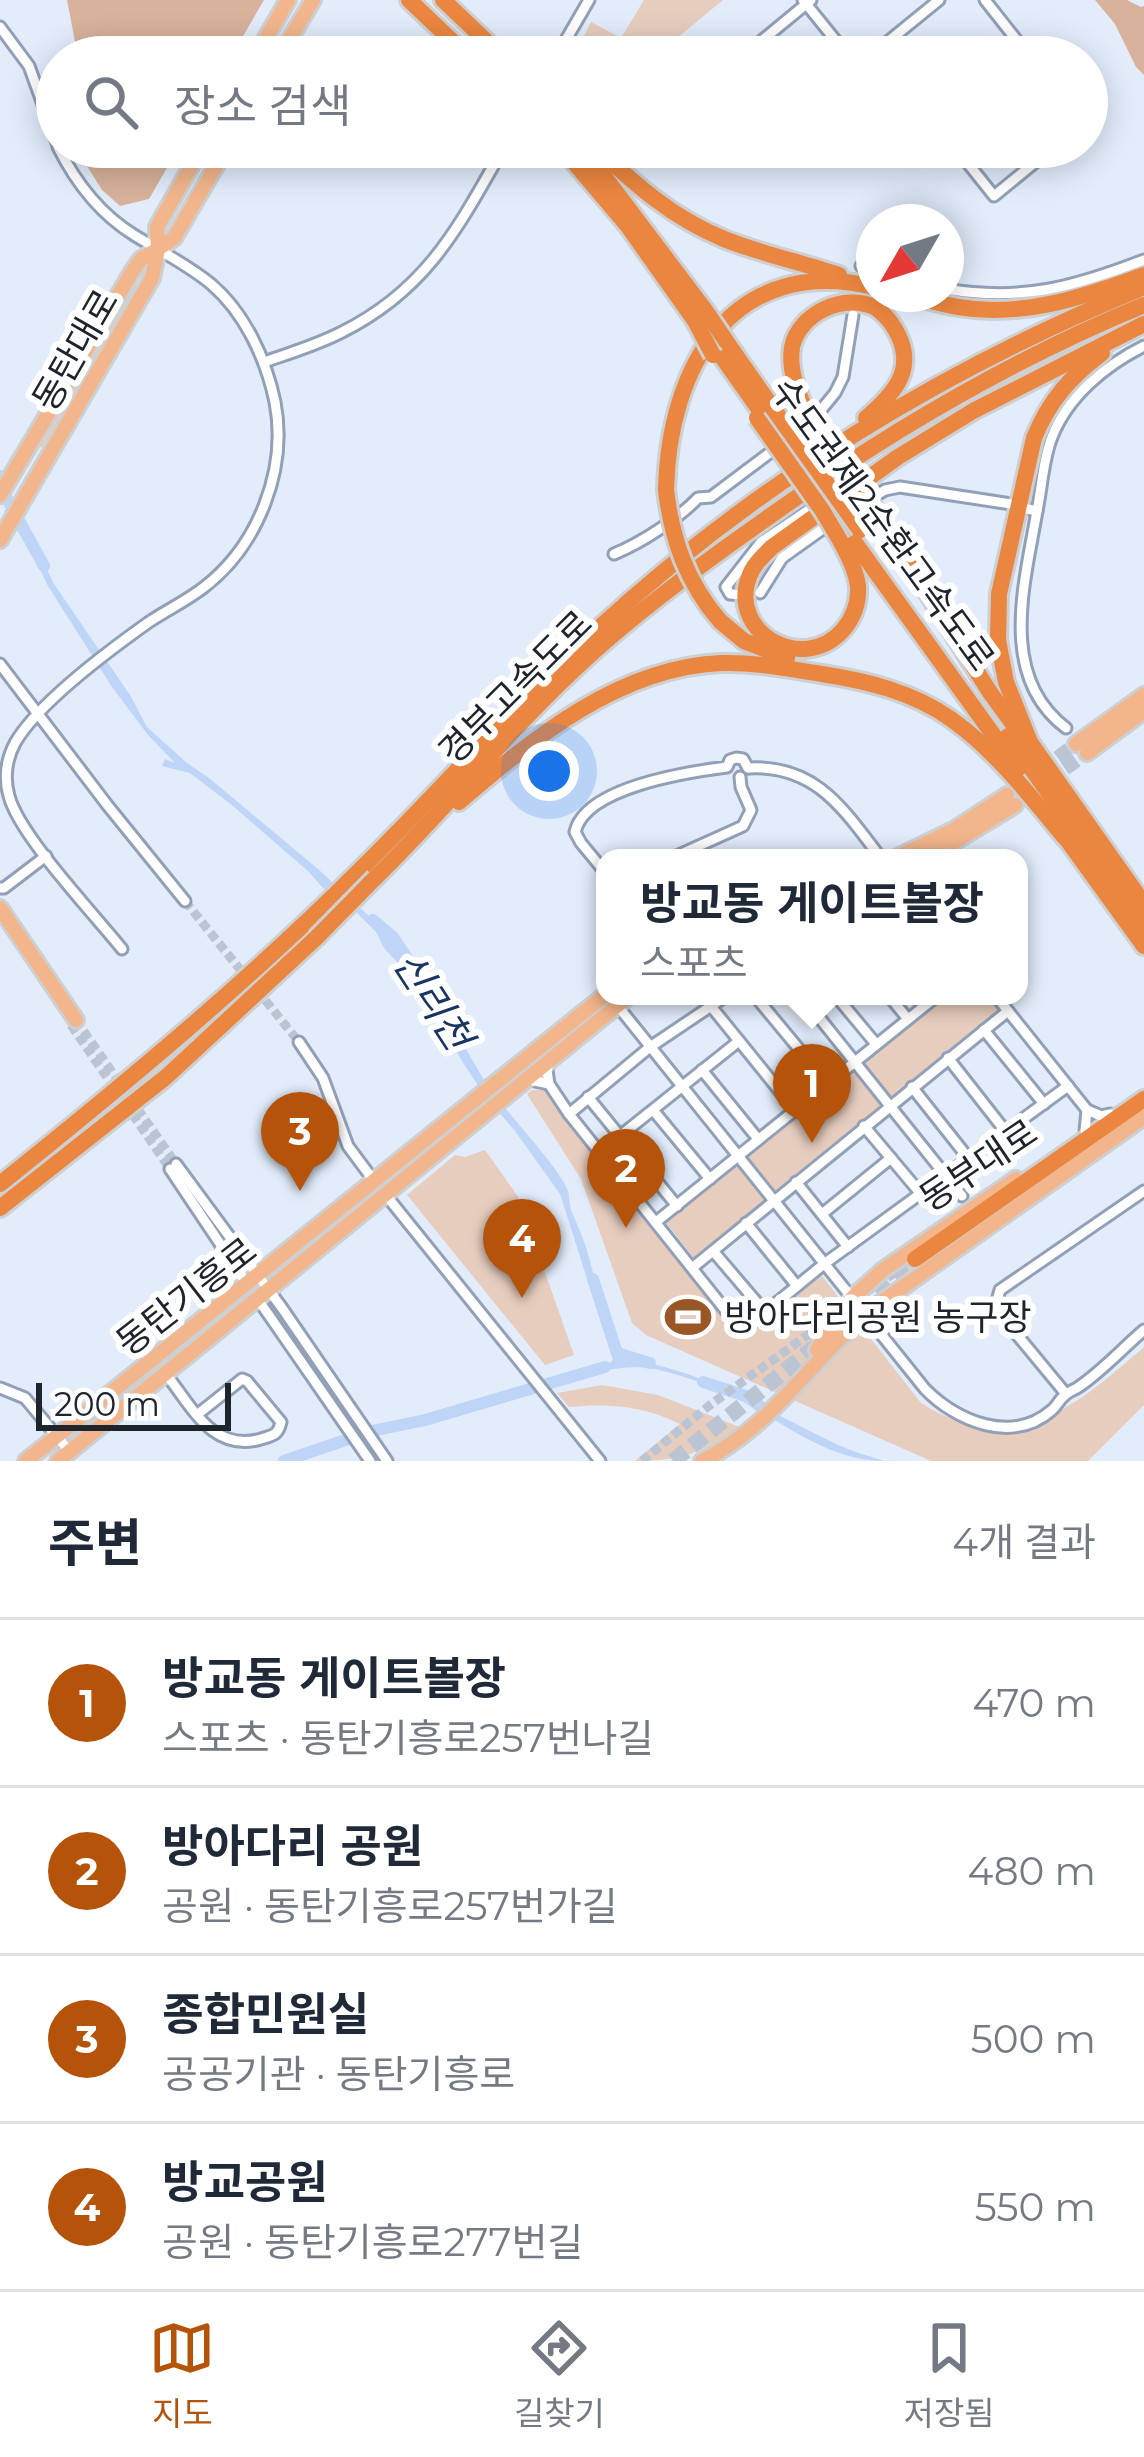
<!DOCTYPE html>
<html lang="ko">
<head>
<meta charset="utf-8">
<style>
  body { margin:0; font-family:Montserrat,"Noto Sans KR",sans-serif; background:#f2f2f3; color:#1f2937 }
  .compass { position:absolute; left:856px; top:204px; width:108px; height:108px; border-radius:50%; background:#fff; box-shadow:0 6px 30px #0003; rotate:231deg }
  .scale { position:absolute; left:36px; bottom:30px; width:195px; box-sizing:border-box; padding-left:12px; border:6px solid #1e242c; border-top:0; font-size:33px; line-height:42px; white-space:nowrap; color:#1e242c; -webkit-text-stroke:9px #fff; paint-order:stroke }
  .you { position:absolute; left:549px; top:771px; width:42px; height:42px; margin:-30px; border:9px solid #fff; border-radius:50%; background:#1a73e8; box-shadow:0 0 0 18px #1a73e833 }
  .badge { display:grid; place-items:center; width:78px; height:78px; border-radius:50%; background:#b45309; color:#fff; font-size:39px; font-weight:700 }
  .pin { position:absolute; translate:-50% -99px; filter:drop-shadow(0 3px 6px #0008) }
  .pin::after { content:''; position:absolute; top:63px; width:42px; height:36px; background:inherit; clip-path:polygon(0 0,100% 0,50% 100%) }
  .popup { position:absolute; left:596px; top:849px; width:432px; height:156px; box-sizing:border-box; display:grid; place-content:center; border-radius:24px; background:#fff; filter:drop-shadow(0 3px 9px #0005); font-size:39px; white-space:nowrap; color:#747a83 }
  .popup b { font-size:45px; color:#1f2937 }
  .popup::after { content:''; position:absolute; left:50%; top:100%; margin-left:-24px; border:24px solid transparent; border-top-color:#fff }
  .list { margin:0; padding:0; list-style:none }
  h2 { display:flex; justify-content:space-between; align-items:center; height:156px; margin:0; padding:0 48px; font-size:51px }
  h2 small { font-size:39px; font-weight:400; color:#747a83 }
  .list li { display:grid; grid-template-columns:78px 1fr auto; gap:36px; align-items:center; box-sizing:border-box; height:168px; padding:0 48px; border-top:3px solid #e0e1e3 }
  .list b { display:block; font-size:45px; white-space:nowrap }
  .list p { margin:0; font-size:39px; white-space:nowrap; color:#747a83 }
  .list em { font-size:39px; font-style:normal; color:#747a83 }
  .icon { flex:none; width:66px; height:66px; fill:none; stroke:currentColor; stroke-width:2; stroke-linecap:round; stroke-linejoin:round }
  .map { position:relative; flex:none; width:1144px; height:1461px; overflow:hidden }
  .search { position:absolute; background:#fff; box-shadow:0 6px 30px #0003; left:36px; right:36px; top:36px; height:132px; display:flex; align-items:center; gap:30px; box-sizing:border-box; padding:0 42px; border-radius:66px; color:#747a83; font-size:45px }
  .sheet { height:828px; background:#fff }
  nav { display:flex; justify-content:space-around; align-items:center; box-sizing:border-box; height:168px; border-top:3px solid #e0e1e3; background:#fff; font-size:33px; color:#747a83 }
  nav a { display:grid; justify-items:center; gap:6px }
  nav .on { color:#b45309 }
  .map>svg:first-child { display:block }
  .green { fill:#e7cdbe }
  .forest { fill:#d8b29b }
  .water { fill:#bed5f8 }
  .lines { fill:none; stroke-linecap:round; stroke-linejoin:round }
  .river { stroke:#bed5f8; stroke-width:12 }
  .minor-tunnel { stroke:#bbc4d2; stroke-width:9; stroke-dasharray:9 4.5; stroke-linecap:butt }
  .major-tunnel { stroke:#bbc4d2; stroke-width:14; stroke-dasharray:14 7; stroke-linecap:butt }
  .highway-tunnel { stroke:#bbc4d2; stroke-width:16; stroke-dasharray:16 8; stroke-linecap:butt }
  .minor-casing { stroke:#91a0b7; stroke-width:15 }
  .major-casing { stroke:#cecfd1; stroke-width:20 }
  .highway-casing { stroke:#cecfd1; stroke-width:22 }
  .minor { stroke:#fff; stroke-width:9 }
  .major { stroke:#f3b68c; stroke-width:14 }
  .highway { stroke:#eb8640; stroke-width:16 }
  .highway-bridge-casing { stroke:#cecfd1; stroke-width:22; stroke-linecap:butt }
  .highway-bridge { stroke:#eb8640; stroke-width:16 }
  .labels { text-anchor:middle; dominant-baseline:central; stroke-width:12; stroke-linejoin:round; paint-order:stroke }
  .street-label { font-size:36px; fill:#1e242c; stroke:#fff }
  .poi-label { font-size:36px; fill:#1e242c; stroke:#fff; text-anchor:start }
  .water-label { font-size:39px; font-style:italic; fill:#193662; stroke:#fff }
</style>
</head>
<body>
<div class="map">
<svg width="1144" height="1461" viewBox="0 0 1144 1461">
  <rect width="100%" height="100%" fill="#e2ecfb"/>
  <!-- green -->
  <g class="green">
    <polygon points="644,0 723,0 654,57 573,57 591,22 621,38"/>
    <polygon points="134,277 137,286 46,448 39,447 38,443"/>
    <polygon points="942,996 987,996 1000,1011 694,1258 664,1220"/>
    <path d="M532,1090H544L741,1336L822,1276L921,1403C1013,1461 1074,1408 1144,1347V1405L1088,1461H931L646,1335L632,1323L581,1179L527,1094Z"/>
    <polygon points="485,1150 519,1198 574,1355 545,1365 407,1195 455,1155 465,1157"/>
    <polygon points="217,1314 222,1320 83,1435 77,1427"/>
    <path d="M602,1385L658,1395L740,1427C702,1453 682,1461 635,1461L680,1424C645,1406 608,1403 569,1407L557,1393Z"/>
  </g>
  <!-- forest -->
  <g class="forest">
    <polygon points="67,0 264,0 231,57 78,57"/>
    <polygon points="1095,0 1127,0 1141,7 1144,6 1144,75 1136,67 1115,24"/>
    <polygon points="75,147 179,147 149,199 120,206 102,190"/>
  </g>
  <!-- water -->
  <path class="water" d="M8,507L37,549L54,584L130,695L147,727L187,763L209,778L318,869L384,930L440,1005L491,1092L489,1098L494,1094C510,1116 561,1170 568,1191C570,1199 569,1209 574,1217C580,1231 586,1245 590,1261C599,1295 604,1327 618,1359C695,1365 762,1408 830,1441C847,1450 866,1455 884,1461C828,1461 781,1421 733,1396C713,1386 676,1373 654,1369C618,1362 579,1378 545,1388L606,1366L613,1360L560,1194L515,1131L485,1096L460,1058L428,996L384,948L376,932L355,911L322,887L309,872L233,806L190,773L162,766L165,759L175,763L148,735L112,687L48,586L31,551L4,511Z"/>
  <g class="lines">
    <!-- river -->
    <g class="river">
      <polyline points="0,476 5,495 44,566"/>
      <polyline points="373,920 393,937 447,1018"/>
      <polyline points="593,1279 616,1350 620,1354 650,1363"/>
      <polyline points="703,1382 746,1396 761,1407"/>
      <polyline points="284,1461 372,1431 425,1420 605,1367"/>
    </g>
    <!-- minor-tunnel -->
    <g class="minor-tunnel">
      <polyline points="185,901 246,977"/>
      <polyline points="257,990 299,1042"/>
      <polyline points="76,1020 176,1164"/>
      <polyline points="71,1025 170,1169"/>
      <polyline points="865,1293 915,1259"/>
      <polyline points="642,1461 710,1405 837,1314"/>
    </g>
    <!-- major-tunnel -->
    <g class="major-tunnel">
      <polyline points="1048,781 1087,753"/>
      <polyline points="1007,795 1076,744"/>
    </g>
    <!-- highway-tunnel -->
    <polyline class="highway-tunnel" points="673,1461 922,1261"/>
    <!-- minor casing -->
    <g class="minor-casing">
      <g id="minor">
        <polyline points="803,0 849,57"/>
        <polyline points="985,0 1030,57"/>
        <polyline points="0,27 29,66 57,143"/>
        <polyline points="556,57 589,0"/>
        <polyline points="742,57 811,0"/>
        <polyline points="869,57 939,0"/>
        <path d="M58,147C76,183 100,214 134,235C160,251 188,265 211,284C245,313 266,359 275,402C288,470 258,546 203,588C186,601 167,610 149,622C111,649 38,703 15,743C6,760 4,778 9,796C19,835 94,914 122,949"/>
        <polyline points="955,147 994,196 1054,147"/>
        <polyline points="861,266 874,262"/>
        <path d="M946,289C1021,302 1074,287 1144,260"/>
        <path d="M264,362C290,353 317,345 342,332C428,289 459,226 504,147"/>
        <path d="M1028,509L1037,511C1042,487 1043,459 1052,437C1068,396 1106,365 1144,346"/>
        <path d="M1037,511C1025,582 997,676 1066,728"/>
        <polyline points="845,514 885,490 900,487 1011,504"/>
        <path d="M614,554C641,543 678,519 698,498L711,497L812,421L835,393L843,377L853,315"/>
        <polyline points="760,593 782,558 831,523"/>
        <polyline points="744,595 730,594 726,587 761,542 813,507"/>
        <polyline points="0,664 108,806 185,901"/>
        <path d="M748,768C816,764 844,810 881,858"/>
        <polyline points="672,858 743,826 751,810 741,787 740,777"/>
        <path d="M605,872L581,843L575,832C585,787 688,772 727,767L730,760L736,758L743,759L748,768"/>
        <polyline points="0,888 4,888 46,856"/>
        <polyline points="755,996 827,1083"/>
        <polyline points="802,996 962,1196"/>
        <polyline points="836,996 876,1044"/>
        <polyline points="889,996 908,1019"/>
        <polyline points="996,996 1087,1110"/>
        <path d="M617,1005L925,1389C956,1421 1012,1445 1052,1410C1057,1406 1059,1400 1064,1396C1071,1389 1072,1392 1080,1386C1103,1370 1123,1348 1144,1330"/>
        <polyline points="710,1005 795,1110"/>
        <polyline points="984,1030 1044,1104"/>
        <polyline points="299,1042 323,1078 348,1146 374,1181"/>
        <polyline points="948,1058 1006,1132"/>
        <polyline points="702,1070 758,1139"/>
        <polyline points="525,1079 549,1084 547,1070 550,1061"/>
        <polyline points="549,1084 569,1114 742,1331 824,1264 1068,1086"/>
        <polyline points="912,1087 969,1159"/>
        <polyline points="588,1097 677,1206"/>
        <polyline points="653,1110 710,1179"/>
        <polyline points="569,1114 650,1047 726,996"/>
        <polyline points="864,1126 921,1194"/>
        <polyline points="1085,1131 1087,1110 1101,1116 1110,1114"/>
        <polyline points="620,1136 739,1041"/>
        <polyline points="176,1164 282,1308 387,1461"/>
        <polyline points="170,1169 247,1284"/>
        <polyline points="796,1182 848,1247"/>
        <polyline points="385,1194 600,1461"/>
        <polyline points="822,1214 891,1158"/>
        <polyline points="656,1222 937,996"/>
        <polyline points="746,1223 797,1286"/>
        <polyline points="713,1251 765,1312"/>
        <polyline points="692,1268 1008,1011"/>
        <polyline points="257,1298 370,1461"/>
        <path d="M165,1373C192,1406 212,1453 261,1439C274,1435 278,1435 281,1422L247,1381L242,1379L198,1414"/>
        <polyline points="0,1388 25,1398 70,1452"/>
        <polyline points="1066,1394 999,1313 996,1304 1000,1290 1144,1191"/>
      </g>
    </g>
    <!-- major casing -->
    <g class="major-casing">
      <g id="major">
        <polyline points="255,57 288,0"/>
        <polyline points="279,57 313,0"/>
        <polyline points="0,495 132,272 141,259 158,249 157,227 202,147"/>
        <polyline points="0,540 152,278 158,249 174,238 227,147"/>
        <polyline points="1076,744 1144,695"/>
        <polyline points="1087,753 1144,711"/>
        <polyline points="896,858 955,829 1007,795"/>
        <polyline points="928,858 1015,805"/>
        <polyline points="0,908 76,1020"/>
        <polyline points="817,1350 852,1298 883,1270 1016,1179"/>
        <polyline points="26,1461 605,995"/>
        <polyline points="58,1461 629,996"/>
        <path d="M702,1461C774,1426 814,1355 876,1306L1144,1117"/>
      </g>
    </g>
    <!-- highway casing -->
    <g class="highway-casing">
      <g id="highway">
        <polyline points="409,0 469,57"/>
        <polyline points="443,0 503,57"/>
        <polyline points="561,147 627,225 695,321"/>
        <polyline points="582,147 705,310"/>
        <path d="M596,147C635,185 673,218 724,239C761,254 801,262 839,275"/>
        <path d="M902,294C921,298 940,304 958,307C1023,318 1084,297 1144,275"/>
        <polyline points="726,341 772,407"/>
        <polyline points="717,350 763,415"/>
        <path d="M1102,353C1070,377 1049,401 1034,438L999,594L998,640L1006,682L1030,742L1144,904"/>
        <path d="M802,402C795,384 789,367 792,347C799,313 845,292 876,308C883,313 891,322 895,329C918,368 895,393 866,418"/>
        <path d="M666,490C669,365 733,254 874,287"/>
        <polyline points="875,509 989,691 1021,735"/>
        <polyline points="850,536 1018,769"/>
        <path d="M841,542C848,556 856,570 858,586C859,602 854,617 843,630C803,675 728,633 749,577C753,565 763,556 772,547L898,457L973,411L1144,324"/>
        <polyline points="720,621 744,641 787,658"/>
        <polyline points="1008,736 1144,926"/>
        <path d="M459,802C534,738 619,667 722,663C756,662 789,669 822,674C867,681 913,692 951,719C996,751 1030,796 1065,838"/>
        <polyline points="1060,830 1144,946"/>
        <path d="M375,878C449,806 513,724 590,655C642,608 699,566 756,526C877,439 1005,362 1144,305"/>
        <path d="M0,1184C125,1084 250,980 363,867C443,788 516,704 599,628C758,482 945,368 1144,287"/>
        <polyline points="0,1208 166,1077 316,938"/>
        <polyline points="915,1259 1144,1099"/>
      </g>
    </g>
    <!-- minor -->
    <use href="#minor" class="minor"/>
    <!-- major -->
    <use href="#major" class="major"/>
    <!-- highway -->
    <use href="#highway" class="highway"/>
    <!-- highway-bridge casing -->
    <g class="highway-bridge-casing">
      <g id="highway-bridge">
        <polyline points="705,310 726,341"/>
        <polyline points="695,321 713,355"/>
        <polyline points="802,402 816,428 875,509"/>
        <polyline points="772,407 860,530"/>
        <polyline points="757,418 822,510 841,542"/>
        <path d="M666,490C672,540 687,583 720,621"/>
        <polyline points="316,938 375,878"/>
      </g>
    </g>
    <!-- highway-bridge -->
    <use href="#highway-bridge" class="highway-bridge"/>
  </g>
  <!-- icons -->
  <defs>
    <g id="stadium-bare" transform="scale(3.6)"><path d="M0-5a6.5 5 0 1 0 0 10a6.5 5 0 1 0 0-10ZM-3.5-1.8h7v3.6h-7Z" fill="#995627" stroke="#fff" stroke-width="2.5" paint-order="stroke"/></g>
  </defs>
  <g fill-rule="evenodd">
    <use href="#stadium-bare" x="688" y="1317"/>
  </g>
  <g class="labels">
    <!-- street labels -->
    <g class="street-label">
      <text transform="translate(75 350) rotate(-60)">동탄대로</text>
      <text transform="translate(883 524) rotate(54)">수도권제2순환고속도로</text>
      <text transform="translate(515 687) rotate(-45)">경부고속도로</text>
      <text transform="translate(978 1165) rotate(-34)">동부대로</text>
      <text transform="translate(186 1296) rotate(-38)">동탄기흥로</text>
    </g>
    <!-- poi labels -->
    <g class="poi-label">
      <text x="724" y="1317">방아다리공원 농구장</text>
    </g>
    <!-- water labels -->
    <g class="water-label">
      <text transform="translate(433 1000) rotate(57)">신리천</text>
    </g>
  </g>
</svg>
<svg class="compass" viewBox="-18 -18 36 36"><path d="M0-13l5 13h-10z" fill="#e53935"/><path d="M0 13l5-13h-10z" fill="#747a83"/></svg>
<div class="scale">200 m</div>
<div class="you"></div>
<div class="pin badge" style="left:812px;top:1143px">1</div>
<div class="popup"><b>방교동 게이트볼장</b>스포츠</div>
<div class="pin badge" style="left:626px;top:1228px">2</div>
<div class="pin badge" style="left:300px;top:1191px">3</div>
<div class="pin badge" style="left:522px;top:1298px">4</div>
<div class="search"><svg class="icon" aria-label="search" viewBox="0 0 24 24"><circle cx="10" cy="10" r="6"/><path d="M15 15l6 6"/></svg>장소 검색</div>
</div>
<section class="sheet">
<h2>주변<small>4개 결과</small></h2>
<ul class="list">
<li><span class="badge">1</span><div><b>방교동 게이트볼장</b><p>스포츠 · 동탄기흥로257번나길</p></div><em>470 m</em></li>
<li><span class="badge">2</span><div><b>방아다리 공원</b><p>공원 · 동탄기흥로257번가길</p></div><em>480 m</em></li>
<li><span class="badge">3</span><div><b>종합민원실</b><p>공공기관 · 동탄기흥로</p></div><em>500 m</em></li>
<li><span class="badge">4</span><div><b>방교공원</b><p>공원 · 동탄기흥로277번길</p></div><em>550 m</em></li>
</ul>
</section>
<nav>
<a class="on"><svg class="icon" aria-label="map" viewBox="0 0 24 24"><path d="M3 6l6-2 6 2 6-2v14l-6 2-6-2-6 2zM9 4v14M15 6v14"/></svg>지도</a>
<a><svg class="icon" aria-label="directions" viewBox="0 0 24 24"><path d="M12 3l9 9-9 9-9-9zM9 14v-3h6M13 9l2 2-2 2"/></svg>길찾기</a>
<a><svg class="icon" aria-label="saved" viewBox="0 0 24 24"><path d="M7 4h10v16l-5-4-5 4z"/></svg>저장됨</a>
</nav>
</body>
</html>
